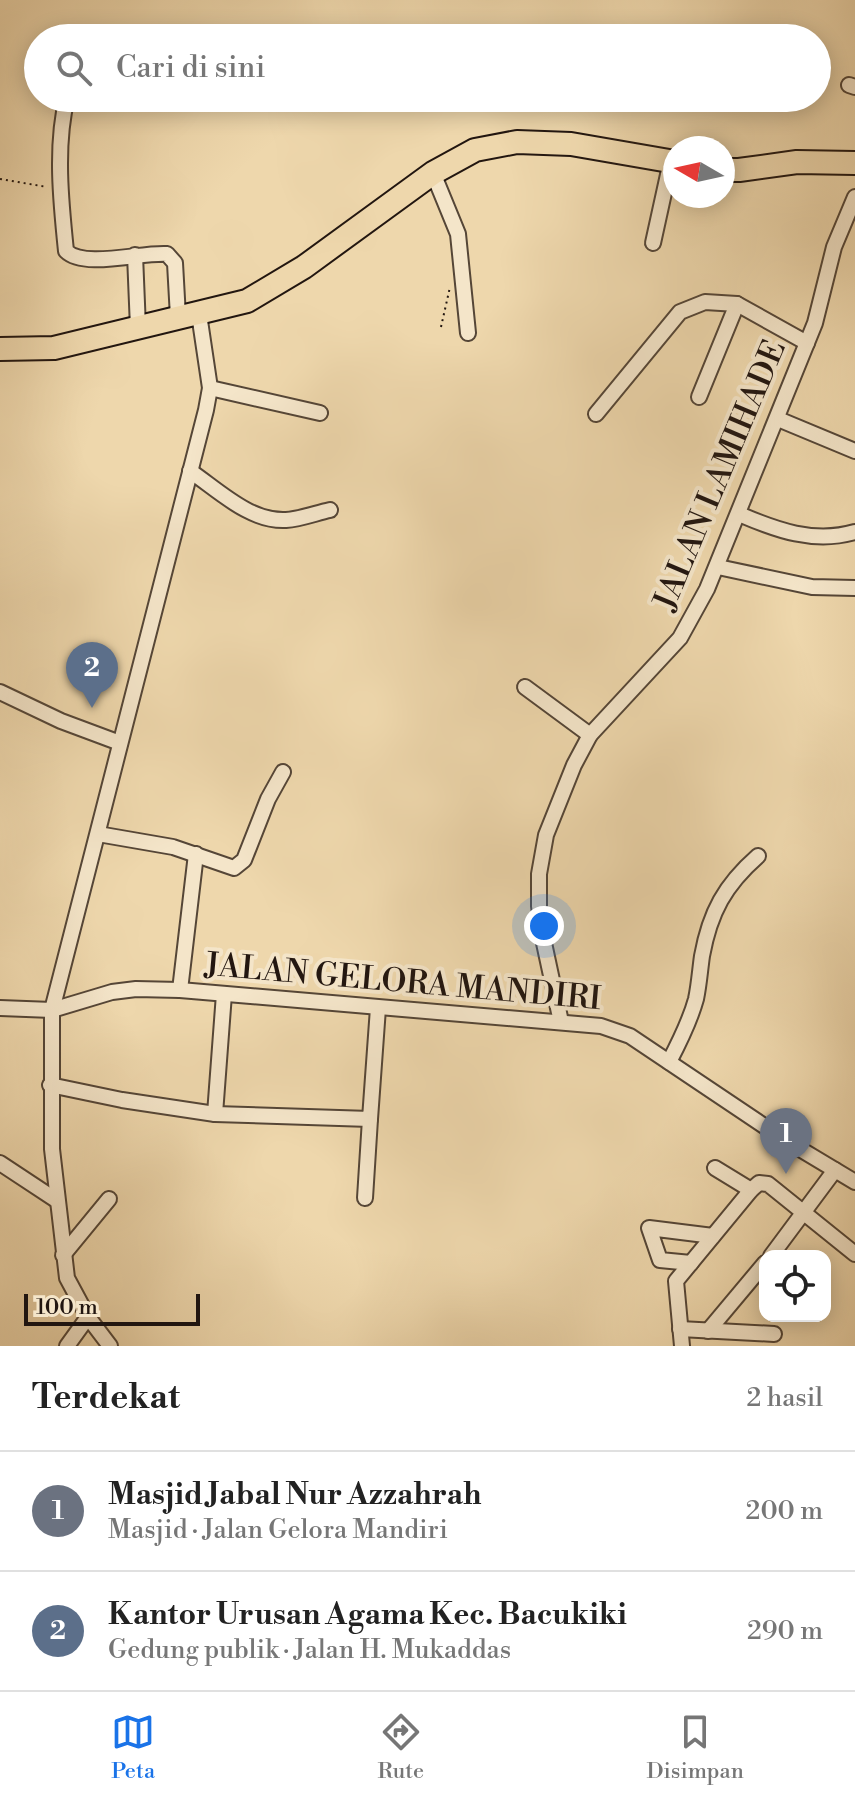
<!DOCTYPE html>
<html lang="id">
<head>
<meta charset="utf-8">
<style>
  body { margin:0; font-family:"Libre Bodoni",serif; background:#f2f2f2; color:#222 }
  .controls { position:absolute; right:24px; bottom:24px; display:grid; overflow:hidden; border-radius:16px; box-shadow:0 4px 20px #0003 }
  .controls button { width:72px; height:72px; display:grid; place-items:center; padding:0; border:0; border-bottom:2px solid #e0e0e0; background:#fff; color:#222; font:40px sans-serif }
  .compass { position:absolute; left:663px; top:136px; width:72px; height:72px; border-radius:50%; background:#fff; box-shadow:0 4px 20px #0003; rotate:279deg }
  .scale { position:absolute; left:24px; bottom:20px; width:176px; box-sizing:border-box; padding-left:8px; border:4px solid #221610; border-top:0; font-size:22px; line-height:28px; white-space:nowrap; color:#221610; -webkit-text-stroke:6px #f4e5c9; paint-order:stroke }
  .you { position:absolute; left:544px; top:926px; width:28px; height:28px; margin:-20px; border:6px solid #fff; border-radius:50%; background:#1a73e8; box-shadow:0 0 0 12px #1a73e833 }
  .badge { display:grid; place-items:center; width:52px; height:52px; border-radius:50%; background:#1a73e8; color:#fff; font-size:26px; font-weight:700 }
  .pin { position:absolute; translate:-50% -66px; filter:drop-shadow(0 2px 4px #0008) }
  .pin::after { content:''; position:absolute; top:42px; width:28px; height:24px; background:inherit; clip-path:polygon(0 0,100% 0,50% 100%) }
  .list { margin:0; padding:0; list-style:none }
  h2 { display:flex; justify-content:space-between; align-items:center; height:104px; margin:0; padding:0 32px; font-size:34px }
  h2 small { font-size:26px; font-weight:400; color:#767676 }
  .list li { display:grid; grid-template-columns:52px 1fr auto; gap:24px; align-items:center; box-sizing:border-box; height:120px; padding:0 32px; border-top:2px solid #e0e0e0 }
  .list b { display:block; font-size:30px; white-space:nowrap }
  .list p { margin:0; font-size:26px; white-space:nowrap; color:#767676 }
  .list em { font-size:26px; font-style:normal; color:#767676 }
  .icon { flex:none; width:44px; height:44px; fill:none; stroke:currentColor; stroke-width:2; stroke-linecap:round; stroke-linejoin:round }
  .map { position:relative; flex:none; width:855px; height:1346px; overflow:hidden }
  .search { position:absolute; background:#fff; box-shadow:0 4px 20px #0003; left:24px; right:24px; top:24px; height:88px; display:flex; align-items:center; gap:20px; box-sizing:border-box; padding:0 28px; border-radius:44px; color:#767676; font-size:30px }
  .sheet { height:344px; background:#fff }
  nav { display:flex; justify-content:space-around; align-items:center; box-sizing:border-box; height:112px; border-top:2px solid #e0e0e0; background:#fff; font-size:22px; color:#767676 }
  nav a { display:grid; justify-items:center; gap:4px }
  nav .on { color:#1a73e8 }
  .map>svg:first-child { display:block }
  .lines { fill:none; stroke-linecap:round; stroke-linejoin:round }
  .minor-casing { stroke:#554637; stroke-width:18 }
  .highway-casing { stroke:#221610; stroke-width:26 }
  .path { stroke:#221610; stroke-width:2; stroke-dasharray:2 4; stroke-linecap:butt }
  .minor { stroke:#f4e5c9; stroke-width:14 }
  .highway { stroke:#eed7ac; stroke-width:22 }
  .labels { text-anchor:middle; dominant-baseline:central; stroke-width:8; stroke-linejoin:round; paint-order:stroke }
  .street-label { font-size:32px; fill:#221610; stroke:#f4e5c9 }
</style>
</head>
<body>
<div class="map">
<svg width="855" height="1346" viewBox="0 0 855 1346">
  <rect width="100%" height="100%" fill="#eed7ac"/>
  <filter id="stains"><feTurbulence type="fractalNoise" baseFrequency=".0025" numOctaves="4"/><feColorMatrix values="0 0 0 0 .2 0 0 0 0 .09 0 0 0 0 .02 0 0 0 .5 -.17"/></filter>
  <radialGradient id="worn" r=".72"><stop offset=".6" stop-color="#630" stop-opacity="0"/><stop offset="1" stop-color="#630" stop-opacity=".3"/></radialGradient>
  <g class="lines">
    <!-- minor casing -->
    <g class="minor-casing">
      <g id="minor">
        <polyline points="849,85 855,87"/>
        <path d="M67,98C55,145 61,203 66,251C84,269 142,252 167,254L175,263L178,317"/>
        <polyline points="433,173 458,234 468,333"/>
        <polyline points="653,243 671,161"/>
        <polyline points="135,255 138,328"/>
        <polyline points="210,388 320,413"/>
        <polyline points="699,397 737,304"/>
        <polyline points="596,414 680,312 705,302 737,304 807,343"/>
        <polyline points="778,419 855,451"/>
        <path d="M190,471C218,490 250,522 286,520C301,519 316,513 330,510"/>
        <path d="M739,514C776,530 814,544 855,532"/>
        <polyline points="718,567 812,587 855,588"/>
        <polyline points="525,687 590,735"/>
        <polyline points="0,692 61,721 120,743"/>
        <polyline points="98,834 173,847 234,868 244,860 268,799 283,772"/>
        <polyline points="180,990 196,854"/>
        <polyline points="0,1008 52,1010 112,992 136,989 180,990 601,1026 630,1036 785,1140 855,1182"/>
        <polyline points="561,1022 544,943 539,906 539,874 546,835 574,765 590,735 680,638 707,589 815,323 834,247 855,197"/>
        <path d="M669,1062C680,1041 690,1021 696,999C699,985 700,970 702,956C710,912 725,885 758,856"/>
        <polyline points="50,1085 122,1100 215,1114 370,1119 378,1008"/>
        <polyline points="215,1114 224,994"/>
        <polyline points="0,1163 56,1200"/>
        <polyline points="715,1168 751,1190"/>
        <polyline points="365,1198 370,1119"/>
        <polyline points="63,1255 109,1199"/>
        <polyline points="771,1256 835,1170"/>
        <polyline points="691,1263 660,1260 649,1228 713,1236"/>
        <polyline points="680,1329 774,1334"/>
        <polyline points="708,1331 765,1263"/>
        <polyline points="67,1346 88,1317"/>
        <polyline points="110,1346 88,1317 67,1278 52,1149 52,1010 206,410 210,388 199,314"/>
        <polyline points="682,1346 676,1281 751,1190 759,1183 768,1184 773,1188 855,1254"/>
      </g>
    </g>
    <!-- highway casing -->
    <g class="highway-casing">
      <g id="highway">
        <polyline points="723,170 739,170 797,162 855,163"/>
        <polyline points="0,349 54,348 247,301 304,267 433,173 475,150 517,142 571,144 675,162"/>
      </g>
    </g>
    <!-- path -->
    <g class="path">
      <polyline points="0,179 47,187"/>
      <polyline points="441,327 450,287"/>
    </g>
    <!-- minor -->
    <use href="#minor" class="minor"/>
    <!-- highway -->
    <use href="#highway" class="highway"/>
  </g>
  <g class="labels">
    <!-- street labels -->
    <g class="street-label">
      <text transform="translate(720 475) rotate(-67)">JALAN LAMIHADE</text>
      <text transform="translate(403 982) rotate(5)">JALAN GELORA MANDIRI</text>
    </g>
  </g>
  <rect width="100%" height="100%" filter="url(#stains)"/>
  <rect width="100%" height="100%" fill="url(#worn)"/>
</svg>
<div class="controls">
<button><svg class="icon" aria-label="locate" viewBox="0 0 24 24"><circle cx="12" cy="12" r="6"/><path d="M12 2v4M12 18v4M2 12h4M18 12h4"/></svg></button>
</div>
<svg class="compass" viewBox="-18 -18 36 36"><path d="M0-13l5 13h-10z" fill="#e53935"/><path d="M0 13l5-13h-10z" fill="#767676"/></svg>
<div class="scale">100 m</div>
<div class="you"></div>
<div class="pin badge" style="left:786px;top:1174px;background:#6b7280">1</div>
<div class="pin badge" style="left:92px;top:708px;background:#5c6f8a">2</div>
<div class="search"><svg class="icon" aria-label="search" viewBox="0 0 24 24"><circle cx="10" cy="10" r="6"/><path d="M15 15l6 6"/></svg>Cari di sini</div>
</div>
<section class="sheet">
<h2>Terdekat<small>2 hasil</small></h2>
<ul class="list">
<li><span class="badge" style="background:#6b7280">1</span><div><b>Masjid Jabal Nur Azzahrah</b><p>Masjid · Jalan Gelora Mandiri</p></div><em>200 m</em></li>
<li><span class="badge" style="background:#5c6f8a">2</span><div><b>Kantor Urusan Agama Kec. Bacukiki</b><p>Gedung publik · Jalan H. Mukaddas</p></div><em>290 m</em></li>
</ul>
</section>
<nav>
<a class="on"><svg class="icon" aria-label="map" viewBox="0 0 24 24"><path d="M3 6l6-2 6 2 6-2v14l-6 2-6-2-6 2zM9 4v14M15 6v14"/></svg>Peta</a>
<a><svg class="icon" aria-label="directions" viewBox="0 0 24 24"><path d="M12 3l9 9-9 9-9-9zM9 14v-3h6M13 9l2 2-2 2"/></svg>Rute</a>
<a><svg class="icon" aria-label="saved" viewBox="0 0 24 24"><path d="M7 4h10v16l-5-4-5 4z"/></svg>Disimpan</a>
</nav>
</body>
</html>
